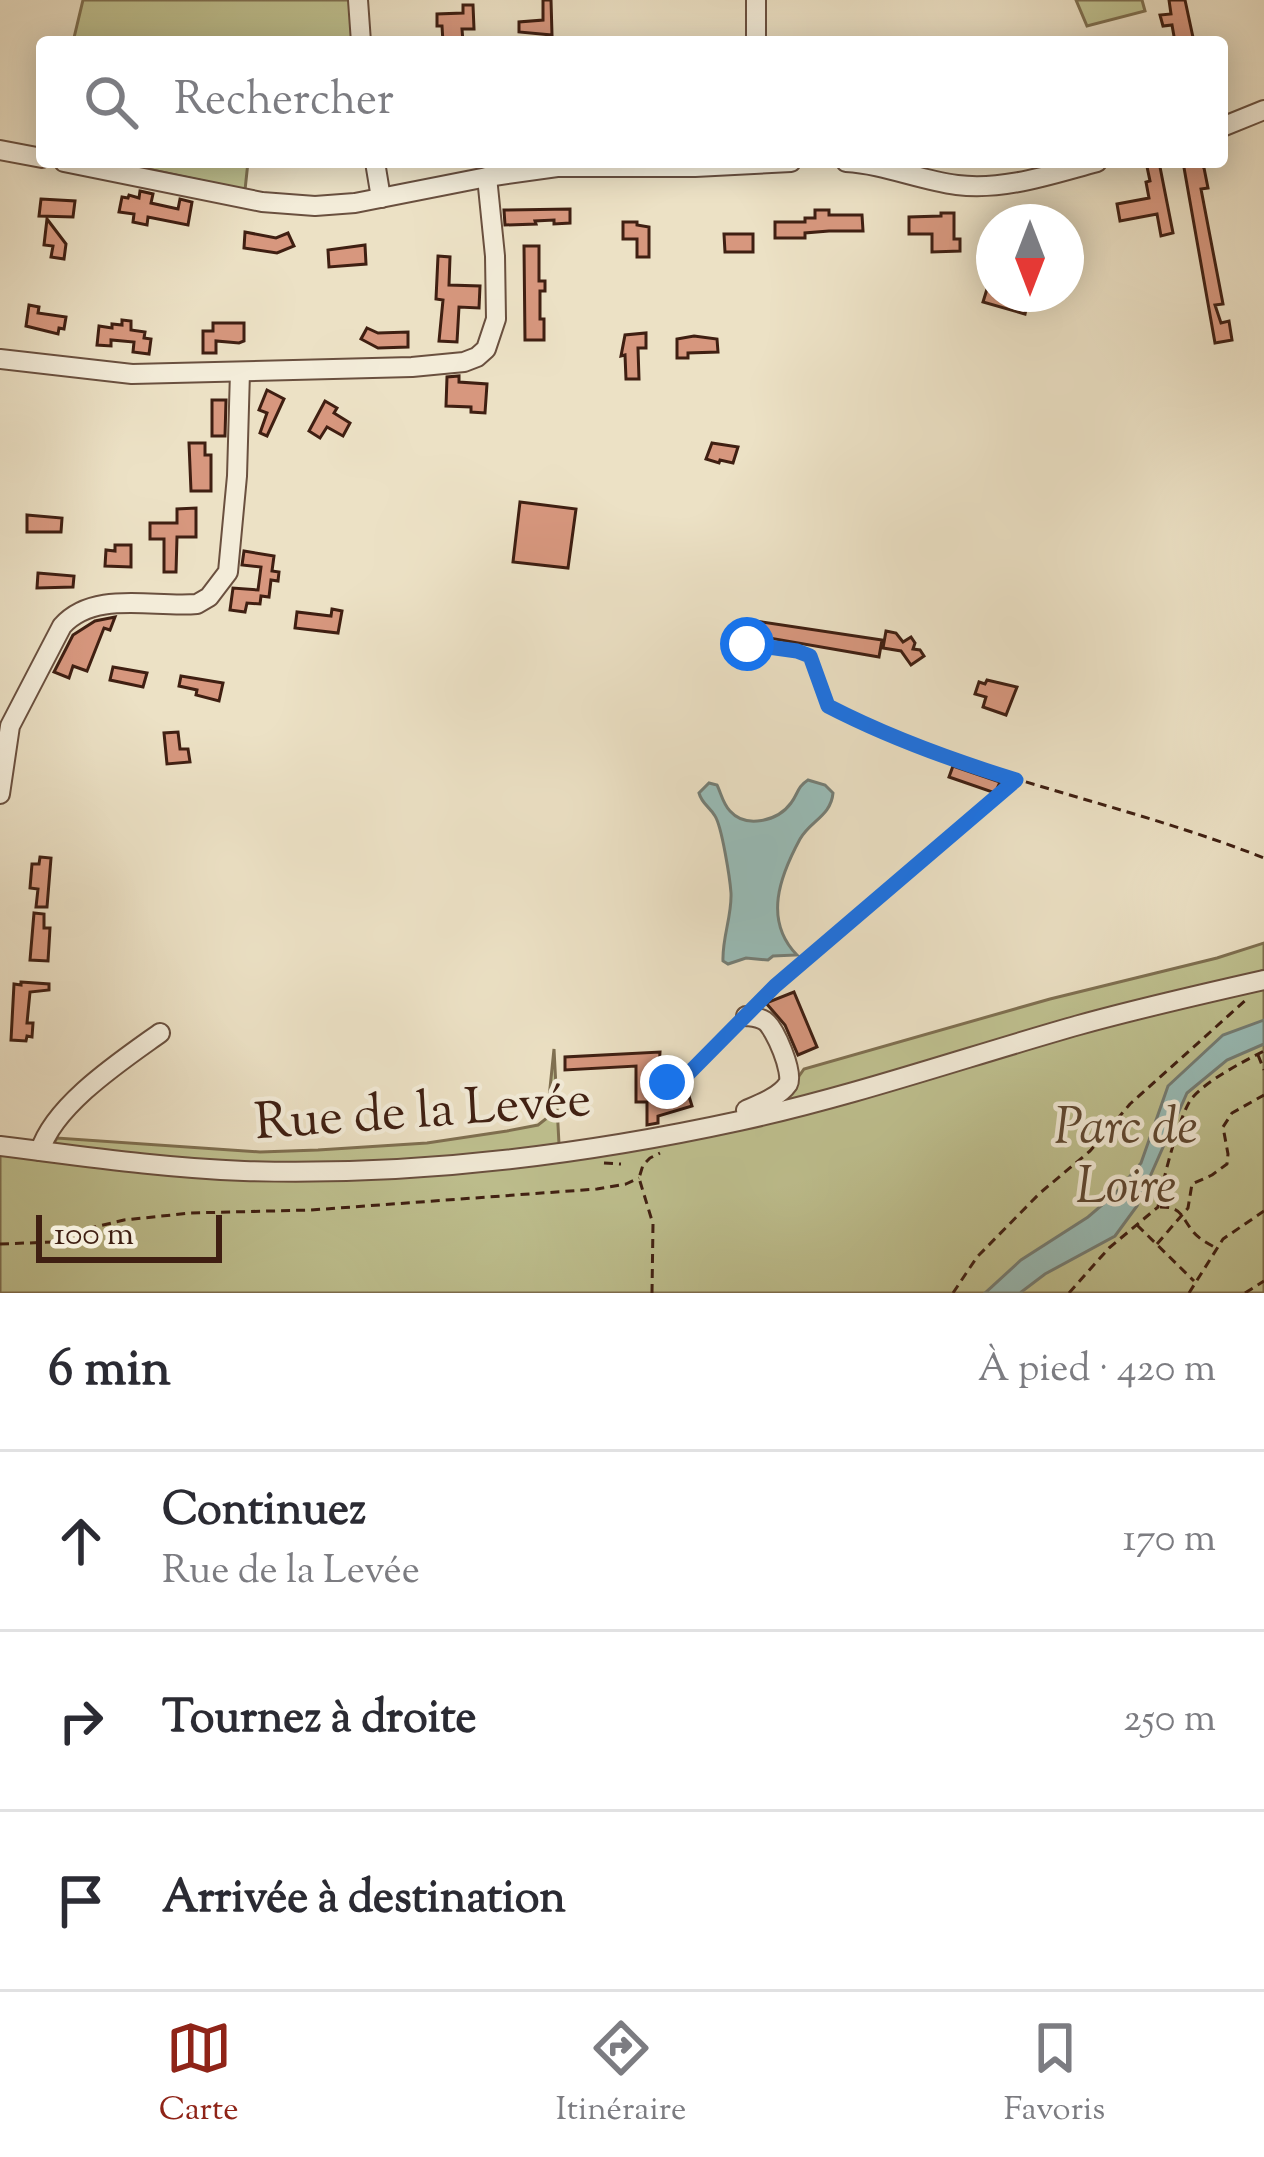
<!DOCTYPE html>
<html lang="fr">
<head>
<meta charset="utf-8">
<style>
  body { margin:0; font-family:"Sorts Mill Goudy",serif; background:#f2f2f3; color:#2b2b33 }
  .compass { position:absolute; left:976px; top:204px; width:108px; height:108px; border-radius:50%; background:#fff; box-shadow:0 6px 30px #0003; rotate:180deg }
  .scale { position:absolute; left:36px; bottom:30px; width:186px; box-sizing:border-box; padding-left:12px; border:6px solid #3f1f12; border-top:0; font-size:33px; line-height:42px; white-space:nowrap; color:#3f1f12; -webkit-text-stroke:9px #f3ecd9; paint-order:stroke }
  .stop { position:absolute; width:36px; height:36px; margin:-27px; border:9px solid #1a73e8; border-radius:50%; background:#fff }
  .stop.end { background:#1a73e8; border-color:#fff; box-shadow:0 3px 12px #0008 }
  .list { margin:0; padding:0; list-style:none }
  h2 { display:flex; justify-content:space-between; align-items:center; height:156px; margin:0; padding:0 48px; font-size:51px }
  h2 small { font-size:39px; font-weight:400; color:#7c7c81 }
  .list li { display:grid; grid-template-columns:78px 1fr auto; gap:36px; align-items:center; box-sizing:border-box; height:180px; padding:0 48px; border-top:3px solid #e1e1e2 }
  .list b { display:block; font-size:45px; white-space:nowrap }
  .list p { margin:0; font-size:39px; white-space:nowrap; color:#7c7c81 }
  .list em { font-size:39px; font-style:normal; color:#7c7c81 }
  .icon { flex:none; width:66px; height:66px; fill:none; stroke:currentColor; stroke-width:2; stroke-linecap:round; stroke-linejoin:round }
  .map { position:relative; flex:none; width:1264px; height:1293px; overflow:hidden }
  .search { position:absolute; background:#fff; box-shadow:0 6px 30px #0003; left:36px; right:36px; top:36px; height:132px; display:flex; align-items:center; gap:30px; box-sizing:border-box; padding:0 42px; border-radius:12px; color:#7c7c81; font-size:45px }
  .sheet { height:696px; background:#fff }
  nav { display:flex; justify-content:space-around; align-items:center; box-sizing:border-box; height:168px; border-top:3px solid #e1e1e2; background:#fff; font-size:33px; color:#7c7c81 }
  nav a { display:grid; justify-items:center; gap:6px }
  nav .on { color:#8f2418 }
  .map>svg:first-child { display:block }
  .green { fill:#bfc190; stroke:#7f7051; stroke-width:3 }
  .water { fill:#99bdb8; stroke:#757e76; stroke-width:3 }
  .building { fill:#d7977e; stroke:#3f1f12; stroke-width:3 }
  .lines { fill:none; stroke-linecap:round; stroke-linejoin:round }
  .minor-casing { stroke:#6a503f; stroke-width:22 }
  .path { stroke:#3f1f12; stroke-width:3; stroke-dasharray:9 6; stroke-linecap:butt }
  .minor { stroke:#f3ecd9; stroke-width:18 }
  .route { stroke:#1a73e8; stroke-width:15 }
  .labels { text-anchor:middle; dominant-baseline:central; stroke-width:9; stroke-linejoin:round; paint-order:stroke }
  .street-label { font-size:51px; fill:#3f1f12; stroke:#f3ecd9 }
  .park-label { font-size:51px; font-style:italic; fill:#5f4832; stroke:#f3ecd9 }
</style>
</head>
<body>
<div class="map">
<svg width="1264" height="1293" viewBox="0 0 1264 1293">
  <rect width="100%" height="100%" fill="#ece1c5"/>
  <filter id="stains"><feTurbulence type="fractalNoise" baseFrequency=".00167" numOctaves="4"/><feColorMatrix values="0 0 0 0 .2 0 0 0 0 .09 0 0 0 0 .02 0 0 0 .5 -.17"/></filter>
  <radialGradient id="worn" r=".72"><stop offset=".6" stop-color="#630" stop-opacity="0"/><stop offset="1" stop-color="#630" stop-opacity=".3"/></radialGradient>
  <!-- green -->
  <g class="green">
    <polygon points="83,0 353,0 355,42 73,42"/>
    <polygon points="1076,0 1142,0 1145,11 1087,26"/>
    <polygon points="115,162 248,162 245,190"/>
    <polygon points="1264,943 1264,970 1245,978 868,1083 754,1109 787,1093 804,1069 1050,999 1217,958"/>
    <polygon points="1264,985 1264,1293 0,1293 0,1154 207,1175 646,1143"/>
    <polygon points="554,1049 559,1144 453,1159 245,1166 51,1148 57,1138 260,1152 318,1150 427,1143 507,1131 538,1125 547,1118"/>
  </g>
  <!-- water -->
  <g class="water">
    <path d="M808,780L825,785L833,793C831,816 810,821 800,839C780,876 763,920 797,955L773,956L768,960L746,958L728,964L723,961C722,938 732,916 731,893C730,879 722,827 715,816C709,806 702,804 699,793L709,783L717,785C721,793 723,804 730,811C746,829 778,821 791,803C798,794 797,787 808,780Z"/>
    <polygon points="1264,1020 1264,1044 1227,1060 1187,1093 1137,1206 1115,1236 1045,1274 1020,1293 985,1293 1021,1260 1088,1217 1115,1194 1141,1163 1168,1086 1223,1035"/>
  </g>
  <!-- building -->
  <g class="building">
    <polygon points="543,0 551,0 552,35 519,32 519,22 543,20"/>
    <polygon points="1169,0 1185,0 1194,42 1175,42 1172,25 1163,26 1160,15 1171,14"/>
    <polygon points="463,5 473,5 474,29 462,29 463,42 443,42 442,26 437,26 437,14 463,13"/>
    <polygon points="1146,162 1159,162 1173,233 1161,236 1157,214 1120,221 1117,204 1149,198 1146,182 1150,181"/>
    <polygon points="1183,162 1198,162 1204,168 1208,188 1201,189 1223,304 1215,305 1221,323 1229,321 1232,340 1215,343"/>
    <polygon points="140,191 153,194 151,203 178,209 180,199 192,202 188,225 148,217 147,225 133,222 134,214 119,212 122,197 128,198 129,195 139,198"/>
    <polygon points="41,199 75,201 73,217 39,216"/>
    <polygon points="570,209 570,223 554,224 554,220 535,221 536,224 505,225 504,210"/>
    <polygon points="815,210 829,210 829,215 862,215 863,231 829,231 805,233 805,238 775,238 775,222 805,222 805,218 815,218"/>
    <polygon points="941,213 954,213 954,239 960,239 960,251 932,252 932,234 909,234 909,217 941,216"/>
    <polygon points="47,219 66,244 64,259 51,257 53,246 44,245"/>
    <polygon points="623,222 637,222 637,225 649,227 649,257 637,257 637,239 623,239"/>
    <polygon points="245,232 276,238 288,233 294,246 277,253 244,248"/>
    <polygon points="724,234 753,234 753,252 725,252"/>
    <polygon points="365,245 366,264 329,267 328,250"/>
    <polygon points="524,246 539,246 539,281 545,281 545,291 540,291 540,319 544,319 544,340 525,340"/>
    <polygon points="438,256 450,257 449,285 480,286 479,308 459,307 457,342 439,341 443,300 436,299"/>
    <polygon points="991,276 994,276 994,294 1012,294 1012,296 1028,300 1025,314 983,302"/>
    <polygon points="29,305 39,307 38,313 66,317 64,329 59,328 58,334 26,326"/>
    <polygon points="122,320 131,321 131,330 145,332 144,338 151,339 149,354 133,352 134,342 111,340 111,346 97,345 99,326 112,328 112,324 122,325"/>
    <polygon points="213,323 244,323 244,341 239,343 216,341 216,353 203,353 203,331 213,331"/>
    <polygon points="367,328 378,333 408,332 408,347 378,348 361,339"/>
    <polygon points="646,333 646,348 638,348 639,379 626,379 625,355 621,356 625,335"/>
    <polygon points="694,336 717,339 718,352 688,353 688,358 677,358 677,339"/>
    <polygon points="459,376 459,382 487,384 485,413 471,412 471,407 446,406 447,377"/>
    <polygon points="267,390 284,399 267,436 260,433 267,413 259,410"/>
    <polygon points="212,400 226,400 225,436 212,436"/>
    <polygon points="325,401 337,408 334,413 350,423 343,436 327,427 320,438 309,431"/>
    <polygon points="189,443 205,443 205,455 211,455 211,491 191,491"/>
    <polygon points="712,443 738,447 733,463 720,460 719,463 706,459"/>
    <polygon points="520,502 576,509 568,568 513,562"/>
    <polygon points="196,508 196,537 177,537 176,572 164,572 164,539 150,539 150,523 177,523 177,509"/>
    <polygon points="27,515 62,518 61,532 27,532"/>
    <polygon points="115,545 131,545 131,567 105,566 106,550 115,551"/>
    <polygon points="244,551 274,556 272,571 279,572 278,581 271,580 269,597 261,596 260,604 247,603 245,612 230,610 233,588 258,590 261,567 242,565"/>
    <polygon points="38,573 74,576 73,587 37,588"/>
    <polygon points="332,609 342,611 338,633 295,628 297,612 331,616"/>
    <polygon points="115,617 110,630 104,628 87,671 73,666 69,678 54,672 73,635 95,621"/>
    <polygon points="749,620 882,640 879,657 746,634"/>
    <polygon points="886,631 896,633 903,642 911,637 915,643 913,649 920,650 924,656 911,665 901,651 883,648"/>
    <polygon points="113,667 147,673 143,687 110,680"/>
    <polygon points="181,676 223,683 219,701 196,695 197,690 179,686"/>
    <polygon points="987,680 1017,687 1006,715 983,707 986,697 975,694 979,682 985,684"/>
    <polygon points="178,732 180,749 188,749 190,762 167,764 164,733"/>
    <polygon points="953,766 1000,782 995,793 949,777"/>
    <polygon points="40,857 51,858 47,907 36,907 38,889 30,888 32,864 39,864"/>
    <polygon points="34,913 44,914 44,928 50,928 48,961 30,960"/>
    <polygon points="21,982 49,984 49,990 30,992 27,1023 33,1023 32,1037 27,1036 26,1041 11,1040 14,984 21,985"/>
    <polygon points="794,992 817,1047 798,1055 785,1025 766,1003"/>
    <polygon points="660,1052 657,1103 688,1093 692,1106 658,1116 658,1123 647,1125 647,1102 636,1102 636,1066 565,1070 565,1057"/>
  </g>
  <g class="lines">
    <!-- minor casing -->
    <g class="minor-casing">
      <g id="minor">
        <polyline points="358,0 361,42"/>
        <polyline points="756,0 756,42"/>
        <polyline points="1222,127 1264,110"/>
        <polyline points="0,150 42,158"/>
        <polyline points="64,162 262,202 315,206 355,203 487,177 557,167 695,167 791,162"/>
        <polyline points="375,162 381,198"/>
        <path d="M846,162C884,164 919,180 957,185C1004,191 1052,174 1097,162"/>
        <polyline points="0,359 132,374 412,367 464,362 477,357 486,349 496,319 495,256 487,177"/>
        <path d="M0,794L10,726L62,626C94,590 153,608 197,604L209,597L228,572L237,476L240,372"/>
        <path d="M746,1110C760,1104 779,1097 788,1084C794,1073 775,1028 765,1021C759,1017 754,1017 746,1016"/>
        <path d="M0,1146C81,1156 162,1168 244,1171C409,1176 578,1156 739,1121C854,1096 966,1057 1079,1025C1140,1008 1202,994 1264,980"/>
        <path d="M40,1151C54,1105 121,1061 160,1033"/>
      </g>
    </g>
    <!-- path -->
    <g class="path">
      <path d="M747,643L798,651L810,656L828,706C966,777 1120,801 1264,858"/>
      <polyline points="759,1003 774,986 1014,781"/>
      <polyline points="1258,1055 1264,1070"/>
      <polyline points="687,1075 670,1079 666,1087 669,1091 679,1092 685,1085 687,1075 735,1027"/>
      <polyline points="604,1163 621,1164"/>
      <path d="M1160,1207C1181,1207 1180,1214 1191,1229C1197,1238 1207,1243 1216,1248"/>
      <polyline points="1137,1225 1194,1281"/>
      <polyline points="0,1244 54,1242 95,1227 124,1220 191,1213 311,1210 597,1189 626,1184 639,1178"/>
      <polyline points="1157,1244 1188,1208 1192,1184 1212,1175 1227,1164 1228,1154 1223,1127 1232,1113 1264,1095"/>
      <polyline points="652,1293 653,1224 639,1178 643,1165 650,1158 660,1153"/>
      <polyline points="953,1293 977,1257 1040,1193 1090,1151 1130,1104 1247,999"/>
      <path d="M1069,1293L1109,1248L1158,1207C1161,1187 1180,1112 1192,1098C1206,1081 1244,1061 1264,1051"/>
      <polyline points="1189,1293 1223,1239 1264,1211"/>
      <polyline points="1245,1293 1264,1281"/>
    </g>
    <!-- minor -->
    <use href="#minor" class="minor"/>
  </g>
  <g class="lines">
    <!-- route -->
    <path class="route" d="M667,1082L687,1075L775,986L1016,780C951,760 888,737 828,706L810,656L797,651L747,644"/>
  </g>
  <g class="labels">
    <!-- street labels -->
    <g class="street-label">
      <text transform="translate(423 1114) rotate(-4)">Rue de la Levée</text>
    </g>
    <!-- park labels -->
    <g class="park-label">
      <text x="1126" y="1129">Parc de<tspan x="1126" dy="59">Loire</tspan></text>
    </g>
  </g>
  <rect width="100%" height="100%" filter="url(#stains)"/>
  <rect width="100%" height="100%" fill="url(#worn)"/>
</svg>
<svg class="compass" viewBox="-18 -18 36 36"><path d="M0-13l5 13h-10z" fill="#e53935"/><path d="M0 13l5-13h-10z" fill="#7c7c81"/></svg>
<div class="scale">100 m</div>
<div class="stop" style="left:747px;top:644px"></div>
<div class="stop end" style="left:667px;top:1082px"></div>
<div class="search"><svg class="icon" aria-label="search" viewBox="0 0 24 24"><circle cx="10" cy="10" r="6"/><path d="M15 15l6 6"/></svg>Rechercher</div>
</div>
<section class="sheet">
<h2>6 min<small>À pied · 420 m</small></h2>
<ul class="list">
<li><svg class="icon" aria-label="ahead" viewBox="0 0 24 24"><path d="M12 20V5M6 11l6-6 6 6"/></svg><div><b>Continuez</b><p>Rue de la Levée</p></div><em>170 m</em></li>
<li><svg class="icon" aria-label="right" viewBox="0 0 24 24"><path d="M7 20v-9h11M14 6l5 5-5 5"/></svg><div><b>Tournez à droite</b></div><em>250 m</em></li>
<li><svg class="icon" aria-label="arrive" viewBox="0 0 24 24"><path d="M6 21V4h12l-3 4 3 4H6"/></svg><div><b>Arrivée à destination</b></div></li>
</ul>
</section>
<nav>
<a class="on"><svg class="icon" aria-label="map" viewBox="0 0 24 24"><path d="M3 6l6-2 6 2 6-2v14l-6 2-6-2-6 2zM9 4v14M15 6v14"/></svg>Carte</a>
<a><svg class="icon" aria-label="directions" viewBox="0 0 24 24"><path d="M12 3l9 9-9 9-9-9zM9 14v-3h6M13 9l2 2-2 2"/></svg>Itinéraire</a>
<a><svg class="icon" aria-label="saved" viewBox="0 0 24 24"><path d="M7 4h10v16l-5-4-5 4z"/></svg>Favoris</a>
</nav>
</body>
</html>
